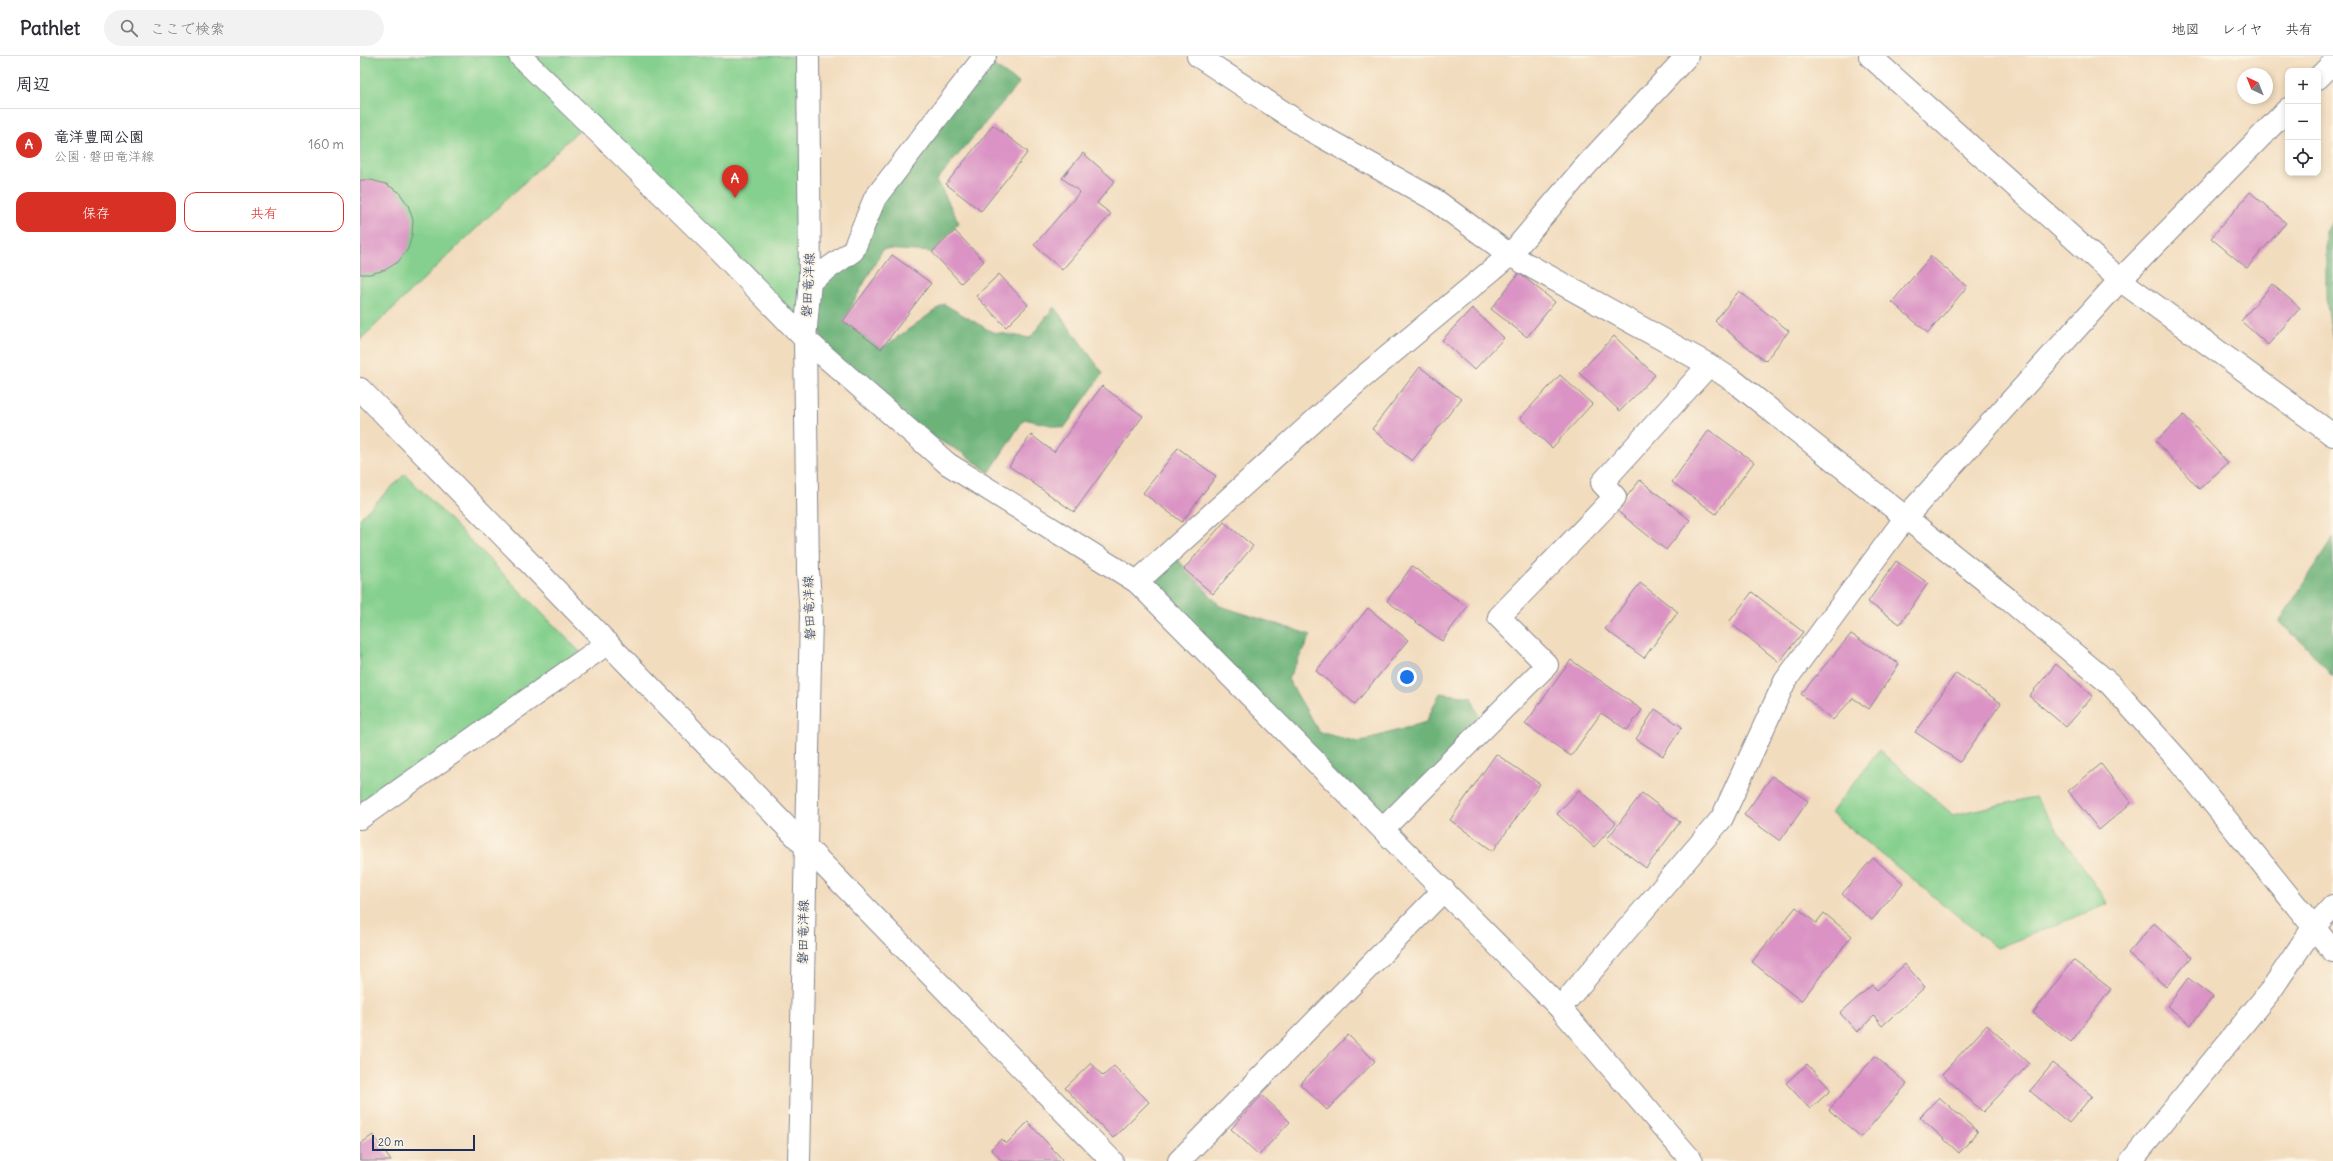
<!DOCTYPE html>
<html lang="ja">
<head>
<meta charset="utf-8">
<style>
  body { margin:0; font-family:Delius,"Klee One",sans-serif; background:#f2f2f3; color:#2b2b33 }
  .controls { position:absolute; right:12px; top:12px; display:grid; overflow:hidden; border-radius:8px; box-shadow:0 2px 6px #0003 }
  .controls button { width:36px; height:36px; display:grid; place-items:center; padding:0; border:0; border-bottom:1px solid #e1e1e2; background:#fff; color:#2b2b33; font:20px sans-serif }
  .compass { position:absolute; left:1877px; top:12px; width:36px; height:36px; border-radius:50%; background:#fff; box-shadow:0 2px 6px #0003; rotate:317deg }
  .scale { position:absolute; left:12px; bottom:10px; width:103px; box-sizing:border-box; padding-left:4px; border:2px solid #1b2f5e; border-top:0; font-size:11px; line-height:14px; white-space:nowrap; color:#1b2f5e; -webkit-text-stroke:3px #fcf5e5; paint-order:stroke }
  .you { position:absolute; left:1047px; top:621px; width:14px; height:14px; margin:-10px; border:3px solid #fff; border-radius:50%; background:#1a73e8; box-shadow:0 0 0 6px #1a73e833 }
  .badge { display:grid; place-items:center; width:26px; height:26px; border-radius:50%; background:#d93025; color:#fff; font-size:13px; font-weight:700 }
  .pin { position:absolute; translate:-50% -33px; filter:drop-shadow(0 1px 2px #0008) }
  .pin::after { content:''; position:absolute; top:21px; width:14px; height:12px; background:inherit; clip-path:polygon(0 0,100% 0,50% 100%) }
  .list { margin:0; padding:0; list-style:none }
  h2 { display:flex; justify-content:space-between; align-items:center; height:52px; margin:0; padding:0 16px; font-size:17px }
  h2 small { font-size:13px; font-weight:400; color:#7c7c81 }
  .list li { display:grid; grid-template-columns:26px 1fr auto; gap:12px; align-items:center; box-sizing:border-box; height:72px; padding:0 16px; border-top:1px solid #e1e1e2 }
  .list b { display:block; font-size:15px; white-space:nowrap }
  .list p { margin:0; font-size:13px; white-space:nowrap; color:#7c7c81 }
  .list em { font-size:13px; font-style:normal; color:#7c7c81 }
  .actions { display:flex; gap:8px; padding:12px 16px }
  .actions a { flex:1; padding:9px 0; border:1px solid #d93025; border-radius:12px; text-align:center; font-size:14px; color:#d93025 }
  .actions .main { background:#d93025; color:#fff }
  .icon { flex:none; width:22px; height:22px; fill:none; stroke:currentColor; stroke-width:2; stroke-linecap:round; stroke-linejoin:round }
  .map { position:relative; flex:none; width:1973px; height:1105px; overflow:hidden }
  header { display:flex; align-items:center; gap:24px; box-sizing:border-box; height:56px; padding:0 20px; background:#fff; border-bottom:1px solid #e1e1e2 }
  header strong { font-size:19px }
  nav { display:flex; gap:22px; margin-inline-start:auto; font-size:14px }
  .search { width:280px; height:36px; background:#f2f2f3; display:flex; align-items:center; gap:10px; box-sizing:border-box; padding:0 14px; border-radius:22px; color:#7c7c81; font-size:15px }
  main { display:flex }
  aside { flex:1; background:#fff }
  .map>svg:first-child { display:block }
  .green { fill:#85d08e; stroke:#508076 }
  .forest { fill:#6cb279; stroke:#44706c }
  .building { fill:#da93c4 }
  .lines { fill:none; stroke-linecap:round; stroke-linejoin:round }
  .minor-casing { stroke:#86868e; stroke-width:24 }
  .major-casing { stroke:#86868e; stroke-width:24 }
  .minor { stroke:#fff; stroke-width:22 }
  .major { stroke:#fff; stroke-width:22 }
  .labels { text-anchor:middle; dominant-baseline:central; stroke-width:3.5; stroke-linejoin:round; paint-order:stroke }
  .street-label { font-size:13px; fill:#1b2f5e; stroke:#fcf5e5 }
</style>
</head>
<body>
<header>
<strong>Pathlet</strong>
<div class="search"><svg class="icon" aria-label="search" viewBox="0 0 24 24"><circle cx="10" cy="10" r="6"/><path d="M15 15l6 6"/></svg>ここで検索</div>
<nav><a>地図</a><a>レイヤ</a><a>共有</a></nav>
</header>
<main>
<aside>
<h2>周辺<small></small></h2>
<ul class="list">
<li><span class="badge">A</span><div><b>竜洋豊岡公園</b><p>公園 · 磐田竜洋線</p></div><em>160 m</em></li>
</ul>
<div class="actions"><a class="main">保存</a><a>共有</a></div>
</aside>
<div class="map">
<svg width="1973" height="1105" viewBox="0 0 1973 1105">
  <rect width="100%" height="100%" fill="#fcf5e5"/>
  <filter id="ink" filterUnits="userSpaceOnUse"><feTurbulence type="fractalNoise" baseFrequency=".025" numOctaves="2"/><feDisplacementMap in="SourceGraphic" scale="8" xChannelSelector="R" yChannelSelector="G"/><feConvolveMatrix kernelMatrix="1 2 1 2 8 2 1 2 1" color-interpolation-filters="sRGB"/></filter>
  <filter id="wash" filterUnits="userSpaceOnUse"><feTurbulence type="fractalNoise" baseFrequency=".012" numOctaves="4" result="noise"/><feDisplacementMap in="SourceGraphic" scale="16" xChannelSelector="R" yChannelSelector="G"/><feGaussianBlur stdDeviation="0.9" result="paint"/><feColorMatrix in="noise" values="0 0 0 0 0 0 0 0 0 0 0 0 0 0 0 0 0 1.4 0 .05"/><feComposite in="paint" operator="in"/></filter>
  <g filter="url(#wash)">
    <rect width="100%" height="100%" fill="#f2dcbe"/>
    <!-- green -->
    <g class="green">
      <polygon points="0,0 161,0 227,66 0,284"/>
      <polygon points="165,0 447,0 445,283"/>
      <polygon points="45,418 226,602 0,762 0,462"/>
      <polygon points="1519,694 1593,759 1675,741 1748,848 1637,892 1471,757"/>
    </g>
    <!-- forest -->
    <g class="forest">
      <polygon points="630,7 659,27 577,124 599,167 572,196 523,193 483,265 521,293 584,248 632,276 670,282 694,251 743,317 704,372 664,363 629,417 603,397 533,360 486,319 447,257 450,225 495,205 515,142"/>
      <polygon points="1973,165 1973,283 1966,243 1966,175"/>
      <polygon points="1973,482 1973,621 1943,587 1919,566"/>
      <polygon points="811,496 860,550 951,579 928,623 959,676 998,686 1066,666 1080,637 1112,641 1123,673 1023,773 783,521"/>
    </g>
    <g id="blocks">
      <!-- building -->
      <g class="building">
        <polygon points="633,69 668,96 621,155 586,128"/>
        <polygon points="723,97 755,125 737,147 751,158 702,214 674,189 720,136 702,122"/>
        <polygon points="0,124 11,124 26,128 39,136 48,149 53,164 52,179 48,193 38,206 25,214 10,218 0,218"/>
        <polygon points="1890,136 1926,167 1887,212 1851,182"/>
        <polygon points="595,175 624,205 601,227 572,196"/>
        <polygon points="532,199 571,227 521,293 483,265"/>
        <polygon points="1571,200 1607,231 1568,277 1532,246"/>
        <polygon points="1159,217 1195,246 1167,281 1131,253"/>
        <polygon points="639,218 668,249 646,271 616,240"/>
        <polygon points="1912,228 1940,252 1908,289 1881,265"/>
        <polygon points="1379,235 1429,275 1405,305 1355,265"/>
        <polygon points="1112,252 1144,282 1114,314 1082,284"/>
        <polygon points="1254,280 1295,319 1260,355 1219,317"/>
        <polygon points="1060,311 1101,343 1052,405 1012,373"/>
        <polygon points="1200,319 1232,348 1192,392 1160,362"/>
        <polygon points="742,330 783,360 714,456 649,410 671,379 694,396"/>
        <polygon points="1824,359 1868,407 1839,433 1796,385"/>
        <polygon points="1349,374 1394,406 1356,458 1312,426"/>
        <polygon points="818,392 856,420 822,466 783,437"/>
        <polygon points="1280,424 1330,464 1306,494 1256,454"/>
        <polygon points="864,466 893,490 853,538 824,513"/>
        <polygon points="1536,505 1568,527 1540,568 1508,546"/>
        <polygon points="1052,510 1107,551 1082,585 1027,545"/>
        <polygon points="1280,527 1318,556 1284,602 1245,573"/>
        <polygon points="1392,536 1443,576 1419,606 1369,566"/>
        <polygon points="1008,552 1048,584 995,648 956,615"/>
        <polygon points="1491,578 1539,608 1509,653 1493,642 1473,664 1441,638"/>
        <polygon points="1211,604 1282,654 1267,674 1241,657 1211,700 1165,668"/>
        <polygon points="1696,608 1733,640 1706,671 1669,640"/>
        <polygon points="1596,617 1641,647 1600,706 1555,676"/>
        <polygon points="1295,653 1322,671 1303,700 1276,683"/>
        <polygon points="1136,698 1180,728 1133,795 1090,764"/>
        <polygon points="1741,708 1771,747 1739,774 1708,735"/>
        <polygon points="1412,720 1448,745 1420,785 1384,759"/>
        <polygon points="1219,734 1256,767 1234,791 1197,758"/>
        <polygon points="1282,737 1320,766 1286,812 1247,783"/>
        <polygon points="1513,802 1543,827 1512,864 1482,838"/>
        <polygon points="1436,851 1456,867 1464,857 1492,880 1441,945 1392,906"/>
        <polygon points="1794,867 1832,901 1806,931 1768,897"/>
        <polygon points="1713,904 1751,933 1711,986 1673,957"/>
        <polygon points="1545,908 1565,931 1522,970 1514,960 1497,976 1480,957 1512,929 1517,934"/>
        <polygon points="1828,922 1853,941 1831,969 1807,950"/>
        <polygon points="1627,969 1669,1008 1623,1056 1582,1018"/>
        <polygon points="988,979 1015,1005 967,1054 940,1028"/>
        <polygon points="1515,1000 1547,1028 1501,1081 1469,1054"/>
        <polygon points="731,1007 743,1020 754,1010 789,1046 753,1082 705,1032"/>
        <polygon points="1693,1007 1732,1040 1709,1067 1670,1035"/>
        <polygon points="1447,1008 1471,1034 1450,1053 1426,1027"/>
        <polygon points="902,1039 930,1066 899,1099 871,1073"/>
        <polygon points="1579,1041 1618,1076 1599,1097 1560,1061"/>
        <polygon points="668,1066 702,1103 700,1105 642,1105 631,1093 641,1083 646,1088"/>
        <polygon points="13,1079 31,1105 0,1105 0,1088"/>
      </g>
    </g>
  </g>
  <g filter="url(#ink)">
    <use href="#blocks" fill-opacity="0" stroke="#86868e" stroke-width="1"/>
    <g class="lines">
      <!-- minor casing -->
      <g class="minor-casing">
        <g id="minor">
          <polyline points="160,0 354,189 445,283 588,408 777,526 1200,952 1332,1105"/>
          <polyline points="838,0 952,75 1075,144 1150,199 1349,309 1374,325 1648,543 1750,628 1820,706 1973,895"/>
          <polyline points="1510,0 1760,224 1973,379"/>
          <polyline points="1958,22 1973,7"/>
          <polyline points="450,225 493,195 515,142 625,0"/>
          <polyline points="0,333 752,1105"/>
          <polyline points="777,526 996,327 1150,199 1222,114 1327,0"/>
          <polyline points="0,762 248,587"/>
          <polyline points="1023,773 1187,609 1139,561 1255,441 1242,427 1349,309"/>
          <polyline points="1200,952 1362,762 1425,625 1546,461 1760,224 1928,53"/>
          <polyline points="819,1105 1084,834"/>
          <polyline points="1771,1105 1911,934 1953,872 1973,850"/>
        </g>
      </g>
      <!-- major casing -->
      <g class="major-casing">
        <polyline id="major" points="439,1105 451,560 448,515 445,283 450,225 448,0"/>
      </g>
      <!-- minor -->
      <use href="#minor" class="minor"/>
      <!-- major -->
      <use href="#major" class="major"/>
    </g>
  </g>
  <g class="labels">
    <!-- street labels -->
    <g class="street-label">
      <text transform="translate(448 229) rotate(-87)">磐田竜洋線</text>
      <text transform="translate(449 552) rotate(-92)">磐田竜洋線</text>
      <text transform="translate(443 876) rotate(-89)">磐田竜洋線</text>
    </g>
  </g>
</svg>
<div class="controls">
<button>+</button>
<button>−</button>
<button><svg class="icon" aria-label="locate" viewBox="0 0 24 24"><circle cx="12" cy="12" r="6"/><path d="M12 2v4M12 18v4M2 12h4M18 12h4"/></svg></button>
</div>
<svg class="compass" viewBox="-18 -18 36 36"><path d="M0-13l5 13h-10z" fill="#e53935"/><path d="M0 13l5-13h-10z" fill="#7c7c81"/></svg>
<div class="scale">20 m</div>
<div class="you"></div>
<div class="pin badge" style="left:375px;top:142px">A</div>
</div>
</main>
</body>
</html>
